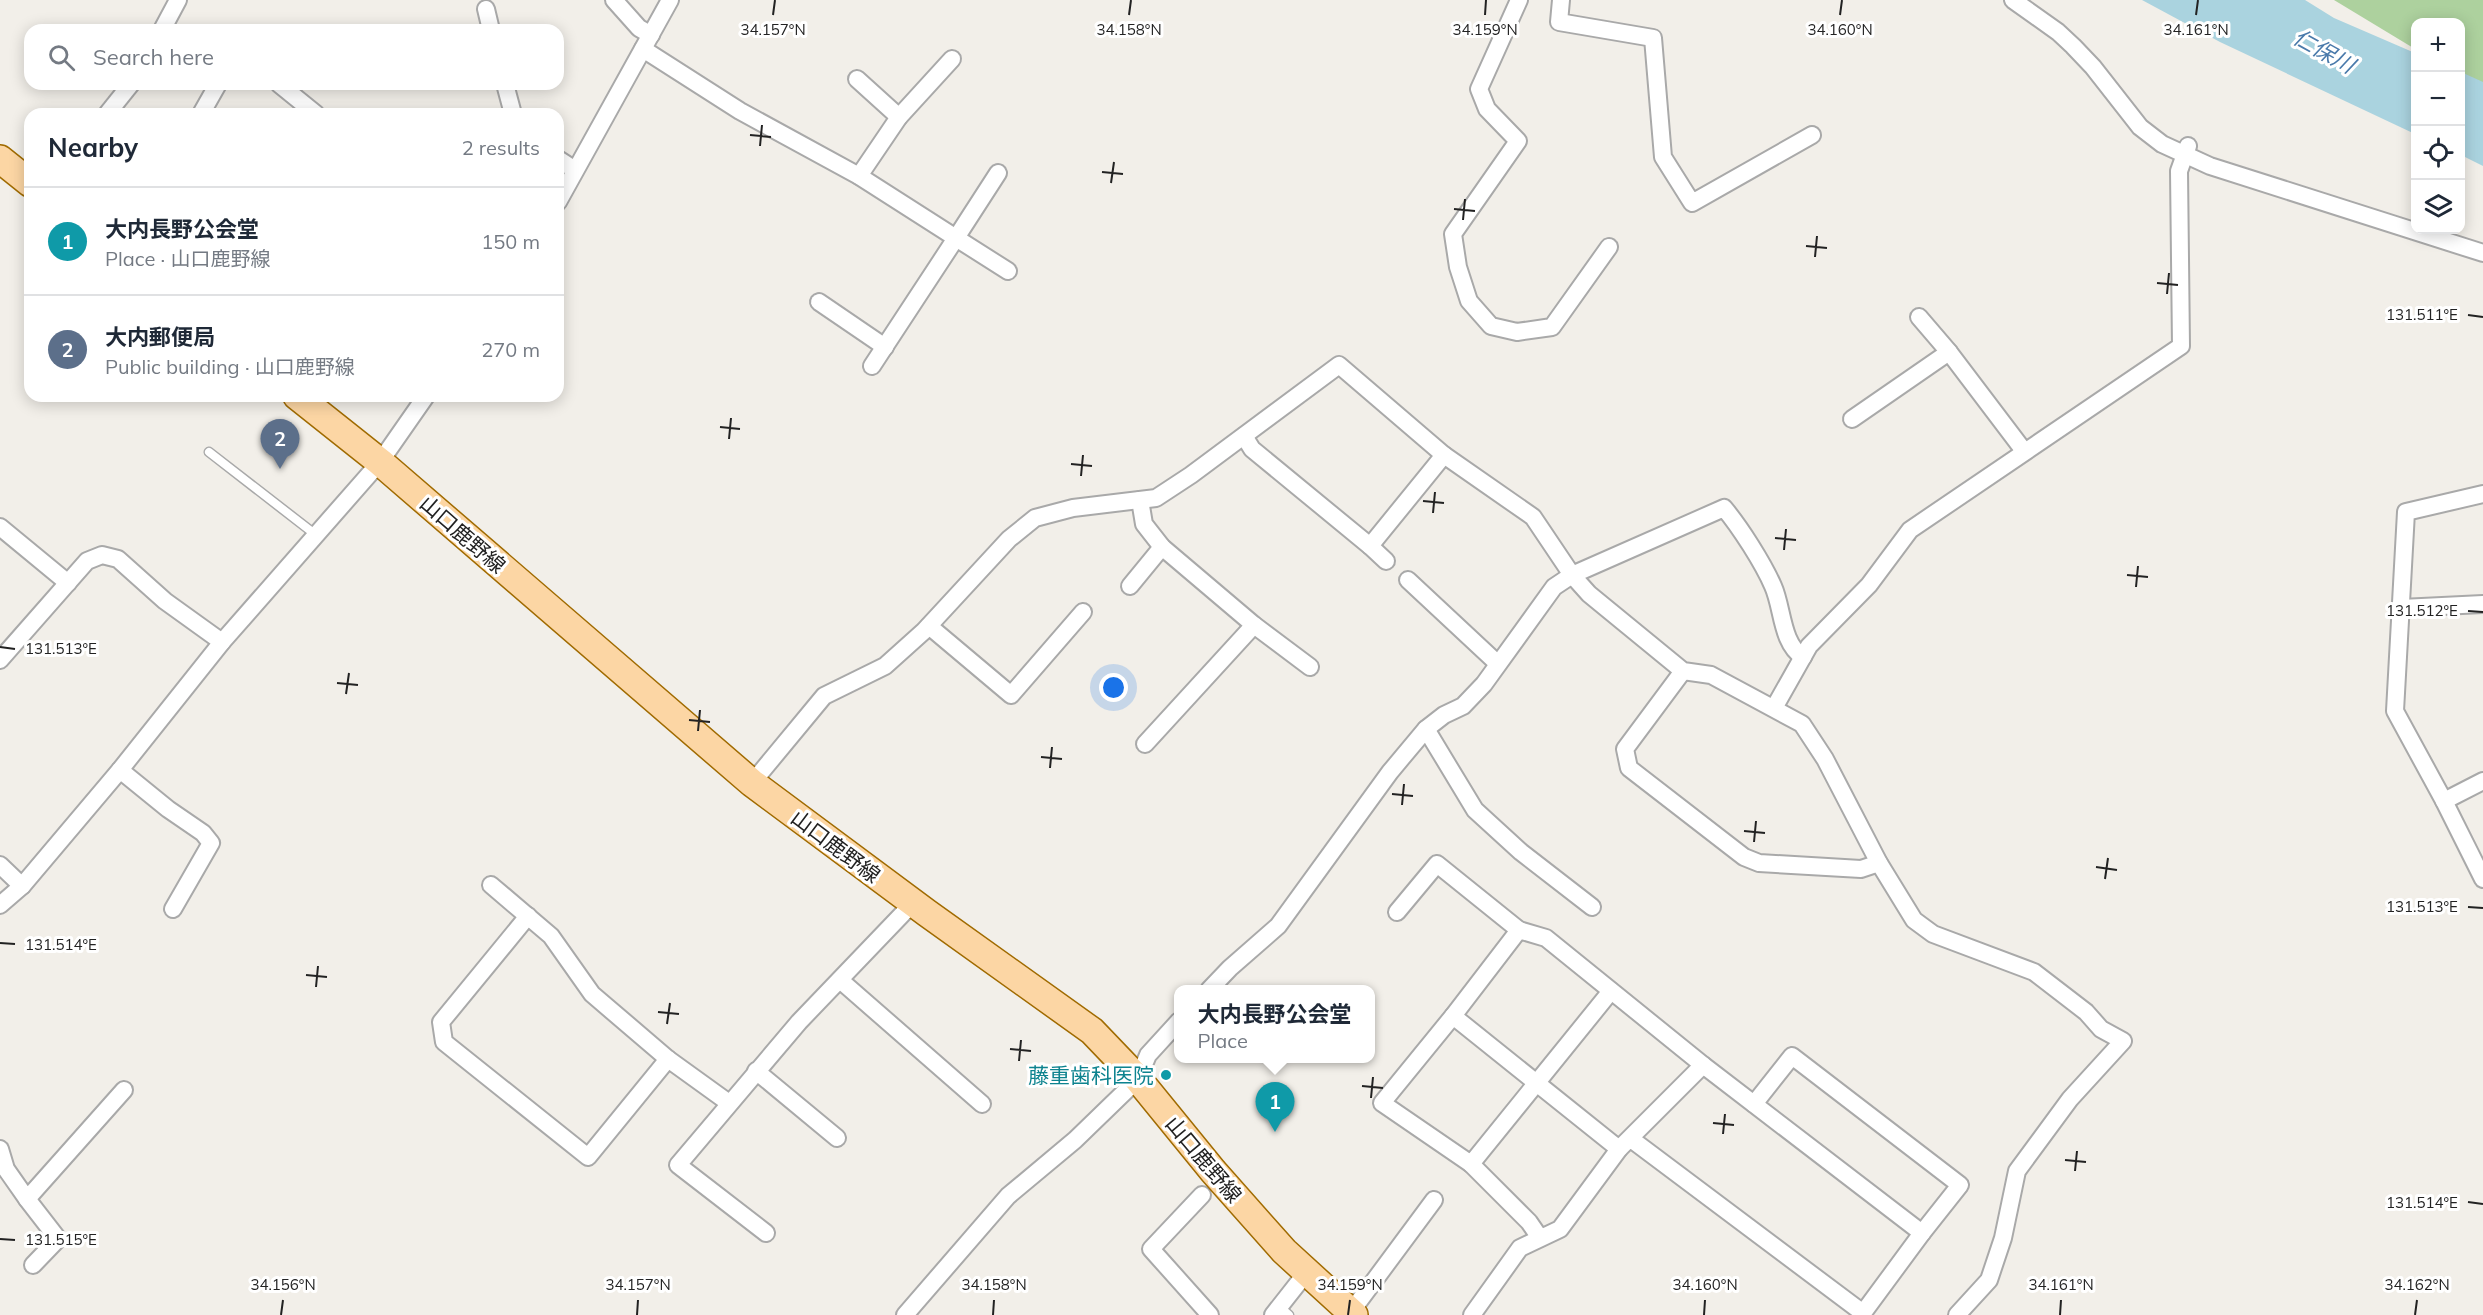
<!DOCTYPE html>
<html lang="en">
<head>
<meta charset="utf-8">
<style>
  body { margin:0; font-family:Mulish,"Noto Sans JP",sans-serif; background:#f6f6f7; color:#1f2937 }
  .controls { position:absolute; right:18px; top:18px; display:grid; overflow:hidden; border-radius:12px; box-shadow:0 3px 15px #0003 }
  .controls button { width:54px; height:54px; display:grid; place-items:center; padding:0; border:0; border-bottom:2px solid #e0e1e3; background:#fff; color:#1f2937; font:30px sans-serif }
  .you { position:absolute; left:1114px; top:688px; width:21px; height:21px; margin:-15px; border:4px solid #fff; border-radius:50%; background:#1a73e8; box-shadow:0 0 0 9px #1a73e833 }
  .badge { display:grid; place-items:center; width:39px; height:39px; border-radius:50%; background:#d40000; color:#fff; font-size:20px; font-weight:700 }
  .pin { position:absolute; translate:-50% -50px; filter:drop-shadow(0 2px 3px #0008) }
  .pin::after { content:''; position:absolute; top:32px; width:21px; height:18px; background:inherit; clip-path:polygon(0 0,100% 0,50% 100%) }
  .popup { position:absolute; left:1174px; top:985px; width:201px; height:78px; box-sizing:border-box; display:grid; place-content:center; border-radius:12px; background:#fff; filter:drop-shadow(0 2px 4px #0005); font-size:20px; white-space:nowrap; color:#747a83 }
  .popup b { font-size:22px; color:#1f2937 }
  .popup::after { content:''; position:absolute; left:50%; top:100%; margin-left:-12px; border:12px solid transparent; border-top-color:#fff }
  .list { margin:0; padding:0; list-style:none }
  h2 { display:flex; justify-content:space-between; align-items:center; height:78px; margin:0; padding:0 24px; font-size:26px }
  h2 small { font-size:20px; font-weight:400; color:#747a83 }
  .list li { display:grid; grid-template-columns:39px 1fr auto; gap:18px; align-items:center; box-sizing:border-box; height:108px; padding:0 24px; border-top:2px solid #e0e1e3 }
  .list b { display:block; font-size:22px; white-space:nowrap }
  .list p { margin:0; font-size:20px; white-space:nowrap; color:#747a83 }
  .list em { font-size:20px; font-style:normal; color:#747a83 }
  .icon { flex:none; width:33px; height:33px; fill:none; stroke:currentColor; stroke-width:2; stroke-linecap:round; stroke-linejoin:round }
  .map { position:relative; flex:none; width:2483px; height:1315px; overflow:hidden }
  .search { position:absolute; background:#fff; box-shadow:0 3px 15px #0003; left:24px; top:24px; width:540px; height:66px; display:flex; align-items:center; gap:15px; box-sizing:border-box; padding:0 21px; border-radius:18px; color:#747a83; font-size:22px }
  .panel { position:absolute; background:#fff; box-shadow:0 3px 15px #0003; left:24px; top:108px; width:540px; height:294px; border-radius:18px }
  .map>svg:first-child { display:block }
  .forest { fill:#add19e }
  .water { fill:#aad3df }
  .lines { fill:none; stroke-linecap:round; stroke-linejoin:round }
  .service-casing { stroke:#a9a9a9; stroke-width:11 }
  .minor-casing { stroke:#a9a9a9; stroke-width:20 }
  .primary-casing { stroke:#a06b00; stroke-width:30 }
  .service { stroke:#fff; stroke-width:8 }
  .minor { stroke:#fff; stroke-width:16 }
  .primary { stroke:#fcd6a4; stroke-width:27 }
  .ticks { fill:none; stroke:#222; stroke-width:2 }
  .culture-dot { fill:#0f9aa8; stroke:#fff; stroke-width:2 }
  .labels { text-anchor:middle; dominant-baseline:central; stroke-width:6; stroke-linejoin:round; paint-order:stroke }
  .street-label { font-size:21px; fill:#222; stroke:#fff }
  .culture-label { font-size:21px; fill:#0d838f; stroke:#fff; text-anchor:end }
  .water-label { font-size:22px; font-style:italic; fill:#4a7aab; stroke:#fff }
  .ticks-label { font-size:15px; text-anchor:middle; fill:#222; stroke:#fff; stroke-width:6; stroke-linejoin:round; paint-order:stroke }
</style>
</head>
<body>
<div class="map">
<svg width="2483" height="1315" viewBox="0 0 2483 1315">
  <rect width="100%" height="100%" fill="#f2efe9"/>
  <!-- forest -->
  <polygon class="forest" points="2334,0 2483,0 2483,84 2461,75 2460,22 2416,22 2415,49"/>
  <!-- water -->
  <g class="water">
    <polygon points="2142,0 2305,0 2334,18 2415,53 2415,134 2220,42"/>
    <polygon points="2461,72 2483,82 2483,166 2461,155"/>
  </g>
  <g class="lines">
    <!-- service casing -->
    <g class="service-casing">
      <g id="service">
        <polyline points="209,452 316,535"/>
        <polyline points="1280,1307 1289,1315"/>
      </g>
    </g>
    <!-- minor casing -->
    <g class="minor-casing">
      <g id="minor">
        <polyline points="614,0 639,28 651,35"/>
        <polyline points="1519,0 1479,89 1487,109 1518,141 1453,234 1458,267 1469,301 1491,326 1517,332 1552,327 1609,247"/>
        <polyline points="1561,0 1559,22 1653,38 1663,157 1692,203 1812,135"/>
        <polyline points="2013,0 2058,32 2073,46 2093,67 2140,127 2162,144 2210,166 2483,253"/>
        <polyline points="486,9 491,30"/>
        <polyline points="162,30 178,0"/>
        <polyline points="643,49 740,111 859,176 956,238 872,366"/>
        <polyline points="857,79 899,117"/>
        <polyline points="279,84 316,114"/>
        <polyline points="505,84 513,114"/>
        <polyline points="107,114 131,84"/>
        <polyline points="201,114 218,84"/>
        <polyline points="558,159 575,170"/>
        <polyline points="998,173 956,238 1008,271"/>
        <polyline points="859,176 899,117 952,59"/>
        <polyline points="558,202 670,0"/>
        <polyline points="819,302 885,347"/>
        <polyline points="1919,317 1949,352 2024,451"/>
        <polyline points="1852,419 1949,352"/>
        <polyline points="1244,436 1252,449 1370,546 1444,455"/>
        <polyline points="2483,494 2406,512 2395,711 2444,801 2483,879"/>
        <polyline points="1140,500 1144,524 1162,547 1254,625 1310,667"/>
        <polyline points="0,527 68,583"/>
        <polyline points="1370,546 1386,561"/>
        <polyline points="1408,580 1497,663"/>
        <polyline points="1130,586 1162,547"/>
        <polyline points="2401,608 2483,604"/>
        <polyline points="929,626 1011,695 1083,612"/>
        <polyline points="0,660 87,561 102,555 118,559 165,601 222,642"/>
        <polyline points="1683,671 1625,749 1629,768 1744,857 1759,863 1861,869 1879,863"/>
        <polyline points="1774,708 1809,646 1869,585 1910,530 2181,346 2179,171 2188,146"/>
        <polyline points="1426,729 1475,810 1521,852 1592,907"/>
        <polyline points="1145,744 1254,625"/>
        <polyline points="120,770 168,809 203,833 211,843 173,909"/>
        <polyline points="752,783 824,696 885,666 924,631 1009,539 1035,518 1073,508 1156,498 1191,475 1339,365 1444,455 1533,517 1572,575 1589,594 1683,671 1711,675 1802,724 1825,759 1879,863 1914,920 1933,934 2034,972 2086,1012 2101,1029 2123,1041 2070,1099 2017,1171 2003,1238 1989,1280 1957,1315"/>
        <polyline points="2444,801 2483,781"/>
        <polyline points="0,865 22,886"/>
        <polyline points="491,885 551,936 592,994 668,1059 729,1103"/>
        <polyline points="0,905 22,886 120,770 222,642 380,462 426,396"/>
        <polyline points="1397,912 1437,864 1519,930"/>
        <polyline points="528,916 441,1022 444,1042 588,1157 668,1059"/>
        <polyline points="840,980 982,1104"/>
        <path d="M1209,990L1230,968L1278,926L1390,772L1426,729L1444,715L1463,706L1484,684L1554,587L1572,575L1724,508C1740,527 1763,563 1773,586C1783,608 1781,643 1803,657"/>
        <polyline points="1453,1016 1382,1103 1471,1164 1611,991"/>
        <polyline points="756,1071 837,1138"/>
        <polyline points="1754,1104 1792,1056 1960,1185 1922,1233"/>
        <polyline points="0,1149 6,1169 27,1199 124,1090"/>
        <polyline points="1619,1149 1453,1016 1519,930 1546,938 1703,1065"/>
        <polyline points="1471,1164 1529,1222 1540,1238"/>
        <polyline points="1202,1195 1151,1249 1210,1315"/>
        <polyline points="27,1199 58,1239 33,1265"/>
        <polyline points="766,1233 678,1165 799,1022 913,903"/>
        <polyline points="1351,1312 1434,1200"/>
        <polyline points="905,1315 1008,1196 1075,1140 1138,1079 1148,1055 1179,1021"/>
        <polyline points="1273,1315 1306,1273"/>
        <polyline points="1472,1315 1520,1248 1560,1229 1619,1149 1703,1065 1922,1233 1863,1313 1631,1139"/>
      </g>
    </g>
    <!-- primary casing -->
    <g class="primary-casing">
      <g id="primary">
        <polyline points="0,159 30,183"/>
        <polyline points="297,396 380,462 752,783 927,913 1092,1031 1138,1079 1213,1171 1284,1251 1354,1315"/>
      </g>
    </g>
    <!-- service -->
    <use href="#service" class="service"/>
    <!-- minor -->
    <use href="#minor" class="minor"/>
    <!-- primary -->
    <use href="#primary" class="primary"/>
  </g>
  <!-- ticks -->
  <path class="ticks" d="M773,15L775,0M1129,15L1131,0M1485,15L1486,0M1840,15L1842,0M2196,15L2198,0M750,135L771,137M760,146L762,125M1102,172L1123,174M1111,183L1114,162M1454,209L1475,211M1463,220L1465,199M1806,246L1827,248M1815,257L1817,236M2157,283L2178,285M2167,294L2169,273M2468,315L2483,317M720,427L740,429M729,439L731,418M1071,464L1092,466M1081,476L1083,455M1423,501L1444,503M1433,513L1435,492M1775,538L1796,540M1784,550L1786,529M2127,575L2148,577M2136,587L2138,566M2468,611L2483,612M0,647L15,649M337,683L358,685M346,694L349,673M689,720L710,722M698,731L700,710M1041,757L1062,759M1050,768L1052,747M1392,794L1413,796M1402,805L1404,784M1744,831L1765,833M1754,842L1756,821M2096,867L2117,870M2105,879L2108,858M2468,907L2483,908M0,943L15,944M306,975L327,977M316,987L318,966M658,1012L679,1014M667,1024L670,1003M1010,1049L1031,1051M1019,1061L1021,1040M1362,1086L1383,1088M1371,1098L1373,1077M1713,1123L1734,1125M1723,1134L1725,1114M2065,1160L2086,1162M2075,1171L2077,1151M2468,1202L2483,1204M0,1239L15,1240M281,1315L283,1300M637,1315L638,1300M993,1315L994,1300M1348,1315L1350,1300M1704,1315L1705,1300M2060,1315L2061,1300M2415,1315L2417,1300"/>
  <!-- markers -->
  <circle class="culture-dot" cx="1166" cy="1075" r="6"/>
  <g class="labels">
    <!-- street labels -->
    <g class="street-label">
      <text transform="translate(463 534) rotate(41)">山口鹿野線</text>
      <text transform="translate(836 846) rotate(37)">山口鹿野線</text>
      <text transform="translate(1204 1159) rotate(50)">山口鹿野線</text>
    </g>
    <!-- culture labels -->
    <g class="culture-label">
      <text x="1154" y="1075">藤重歯科医院</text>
    </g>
    <!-- water labels -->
    <g class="water-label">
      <text transform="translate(2324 51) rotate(29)">仁保川</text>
    </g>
  </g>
  <g class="ticks-label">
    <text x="773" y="35">34.157°N</text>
    <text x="1129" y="35">34.158°N</text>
    <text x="1485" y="35">34.159°N</text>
    <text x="1840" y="35">34.160°N</text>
    <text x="2196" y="35">34.161°N</text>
    <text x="2422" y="320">131.511°E</text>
    <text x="2422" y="616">131.512°E</text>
    <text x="61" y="654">131.513°E</text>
    <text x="2422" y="912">131.513°E</text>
    <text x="61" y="950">131.514°E</text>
    <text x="2422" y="1208">131.514°E</text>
    <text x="61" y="1245">131.515°E</text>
    <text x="283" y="1290">34.156°N</text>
    <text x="638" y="1290">34.157°N</text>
    <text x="994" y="1290">34.158°N</text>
    <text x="1350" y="1290">34.159°N</text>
    <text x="1705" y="1290">34.160°N</text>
    <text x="2061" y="1290">34.161°N</text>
    <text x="2417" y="1290">34.162°N</text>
  </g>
</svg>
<div class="controls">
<button>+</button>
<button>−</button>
<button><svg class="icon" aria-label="locate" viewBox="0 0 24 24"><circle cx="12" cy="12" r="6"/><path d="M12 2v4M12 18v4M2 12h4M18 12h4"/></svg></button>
<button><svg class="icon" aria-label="layers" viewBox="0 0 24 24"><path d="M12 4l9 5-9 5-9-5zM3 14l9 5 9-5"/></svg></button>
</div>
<div class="you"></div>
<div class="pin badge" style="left:1275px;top:1132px;background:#0f9aa8">1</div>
<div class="popup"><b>大内長野公会堂</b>Place</div>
<div class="pin badge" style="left:280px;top:469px;background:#5c6f8a">2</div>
<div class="search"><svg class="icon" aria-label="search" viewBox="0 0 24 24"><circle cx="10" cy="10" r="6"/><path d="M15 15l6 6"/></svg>Search here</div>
<section class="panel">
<h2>Nearby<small>2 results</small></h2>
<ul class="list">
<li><span class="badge" style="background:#0f9aa8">1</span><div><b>大内長野公会堂</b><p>Place · 山口鹿野線</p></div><em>150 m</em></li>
<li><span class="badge" style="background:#5c6f8a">2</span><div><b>大内郵便局</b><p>Public building · 山口鹿野線</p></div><em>270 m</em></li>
</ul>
</section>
</div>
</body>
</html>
